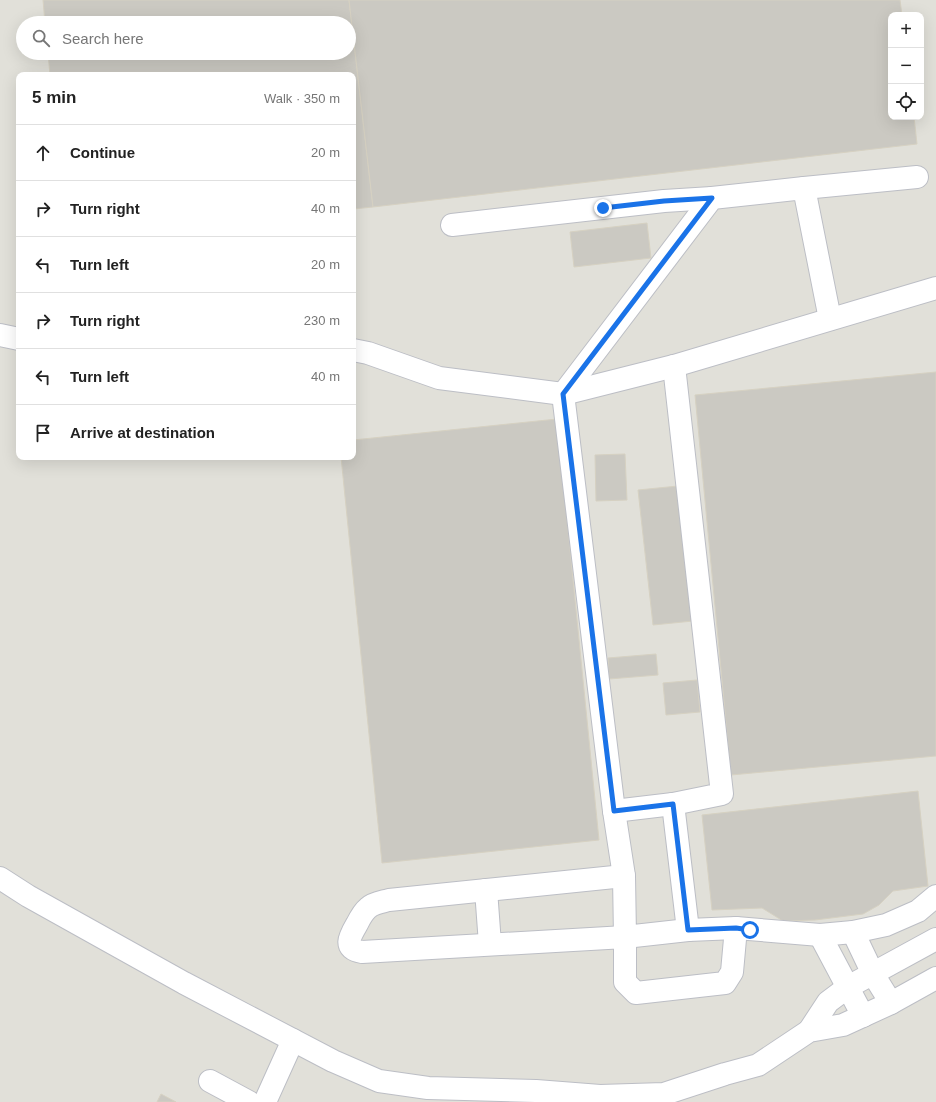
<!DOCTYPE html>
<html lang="en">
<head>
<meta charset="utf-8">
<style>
  body { margin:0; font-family:Helvetica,sans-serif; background:#f6f6f6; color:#222 }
  .controls { position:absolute; right:12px; top:12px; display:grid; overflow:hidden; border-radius:8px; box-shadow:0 4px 16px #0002 }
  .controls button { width:36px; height:36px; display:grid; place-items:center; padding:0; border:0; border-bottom:1px solid #e0e0e0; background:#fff; color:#222; font:20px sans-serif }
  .stop { position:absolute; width:12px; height:12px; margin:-9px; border:3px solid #1a73e8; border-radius:50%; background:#fff }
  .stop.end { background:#1a73e8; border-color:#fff; box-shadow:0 1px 4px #0008 }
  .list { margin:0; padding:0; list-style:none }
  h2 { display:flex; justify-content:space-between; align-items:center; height:52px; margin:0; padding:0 16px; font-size:17px }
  h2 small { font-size:13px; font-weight:400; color:#767676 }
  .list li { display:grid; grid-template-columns:26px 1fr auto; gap:12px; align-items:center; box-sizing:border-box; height:56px; padding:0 16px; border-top:1px solid #e0e0e0 }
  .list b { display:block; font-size:15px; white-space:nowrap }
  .list em { font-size:13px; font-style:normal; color:#767676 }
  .icon { flex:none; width:22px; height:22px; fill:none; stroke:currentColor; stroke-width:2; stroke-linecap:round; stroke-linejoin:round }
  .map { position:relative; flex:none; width:936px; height:1102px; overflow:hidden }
  .search { position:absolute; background:#fff; box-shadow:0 4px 16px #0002; left:16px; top:16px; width:340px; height:44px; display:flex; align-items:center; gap:10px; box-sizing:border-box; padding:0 14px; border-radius:22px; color:#767676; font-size:15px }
  .panel { position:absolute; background:#fff; box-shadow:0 4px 16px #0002; left:16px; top:72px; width:340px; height:388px; border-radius:8px }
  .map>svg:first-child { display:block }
  .industrial { fill:#e1e0d9; fill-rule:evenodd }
  .building { fill:#cbc9c2; stroke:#d6d1c2 }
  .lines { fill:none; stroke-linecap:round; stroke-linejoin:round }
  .minor-casing { stroke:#bcbec5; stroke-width:24 }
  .minor { stroke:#fff; stroke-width:22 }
  .route { stroke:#1a73e8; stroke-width:5 }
</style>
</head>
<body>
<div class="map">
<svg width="936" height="1102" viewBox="0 0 936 1102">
  <rect width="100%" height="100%" fill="#f0efe5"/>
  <!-- industrial -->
  <path class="industrial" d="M0,0H936V1102H0ZM891,15H921V117H891ZM23,23H349V53H23ZM19,75H353V457H19Z"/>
  <!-- building -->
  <g class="building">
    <polygon points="43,0 349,0 373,207 353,209 353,75 50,75 48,53 349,53 349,23 45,23"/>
    <polygon points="349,0 900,0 902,15 891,15 891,117 914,117 917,144 373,207"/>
    <polygon points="647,223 651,258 574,267 570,232"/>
    <polygon points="936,372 936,756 731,775 695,395"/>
    <polygon points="557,419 599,840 382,863 341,457 353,457 353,440"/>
    <polygon points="625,454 627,500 596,501 595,455"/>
    <polygon points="678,486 693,621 653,625 638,490"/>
    <polygon points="656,654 658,675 609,679 608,658"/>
    <polygon points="697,680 700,712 666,715 663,683"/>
    <polygon points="918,791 928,886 893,891 879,905 863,914 815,920 783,921 762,908 712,910 702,815"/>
    <polygon points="161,1094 176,1102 157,1102"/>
  </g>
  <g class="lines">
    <!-- minor casing -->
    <g class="minor-casing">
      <g id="minor">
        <polyline points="804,188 917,177"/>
        <polyline points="452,225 664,201 712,198"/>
        <polyline points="830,319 804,188 712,198 563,394 614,811 624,876 625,937 688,930 736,928 820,935 853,932 886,925 918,911 936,896"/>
        <polyline points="0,335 19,339"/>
        <polyline points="353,350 368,353 439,378 563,394 674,366 936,288"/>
        <polyline points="673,804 688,930"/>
        <polyline points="614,811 673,804 722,794 674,366"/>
        <path d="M624,876L389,900C382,902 373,903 368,908C363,912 360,918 357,924C350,936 342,949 362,952L625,937V982L636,993L725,983L732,972L736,928"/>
        <polyline points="0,878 28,896 184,983 333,1061 379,1081 428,1088 536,1091 600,1096 664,1094 725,1074 758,1065 809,1031 843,1025 891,1003 936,978"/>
        <polyline points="486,890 490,944"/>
        <polyline points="853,932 873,974 891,1003"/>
        <polyline points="820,935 863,1016"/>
        <polyline points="809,1031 828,1002 848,987 936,939"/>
        <polyline points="210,1081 249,1102"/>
        <polyline points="265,1102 293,1040"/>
      </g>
    </g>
    <!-- minor -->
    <use href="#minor" class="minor"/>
  </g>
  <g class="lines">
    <!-- route -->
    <polyline class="route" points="603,208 664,201 712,198 563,394 614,811 673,804 688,930 736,928 750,930"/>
  </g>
</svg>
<div class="controls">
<button>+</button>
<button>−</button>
<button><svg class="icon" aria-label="locate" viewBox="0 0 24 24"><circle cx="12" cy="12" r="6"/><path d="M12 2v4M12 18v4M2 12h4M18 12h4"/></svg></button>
</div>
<div class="stop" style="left:750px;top:930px"></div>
<div class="stop end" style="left:603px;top:208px"></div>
<div class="search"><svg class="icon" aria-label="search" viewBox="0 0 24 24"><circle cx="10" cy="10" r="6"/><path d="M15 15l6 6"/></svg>Search here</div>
<section class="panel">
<h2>5 min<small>Walk · 350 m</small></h2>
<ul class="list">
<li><svg class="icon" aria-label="ahead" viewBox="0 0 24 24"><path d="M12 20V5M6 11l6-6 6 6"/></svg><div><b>Continue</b></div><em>20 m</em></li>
<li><svg class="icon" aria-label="right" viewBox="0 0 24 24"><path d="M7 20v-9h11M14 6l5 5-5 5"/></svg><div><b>Turn right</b></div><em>40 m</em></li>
<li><svg class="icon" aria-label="left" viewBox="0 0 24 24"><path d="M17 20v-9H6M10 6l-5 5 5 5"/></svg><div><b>Turn left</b></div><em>20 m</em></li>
<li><svg class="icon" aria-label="right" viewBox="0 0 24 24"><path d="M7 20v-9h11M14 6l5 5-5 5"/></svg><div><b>Turn right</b></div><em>230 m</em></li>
<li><svg class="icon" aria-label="left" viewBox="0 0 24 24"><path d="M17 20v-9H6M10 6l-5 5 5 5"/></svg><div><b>Turn left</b></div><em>40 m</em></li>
<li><svg class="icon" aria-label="arrive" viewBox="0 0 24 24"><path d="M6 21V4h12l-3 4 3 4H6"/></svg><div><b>Arrive at destination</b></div></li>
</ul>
</section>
</div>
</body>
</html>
